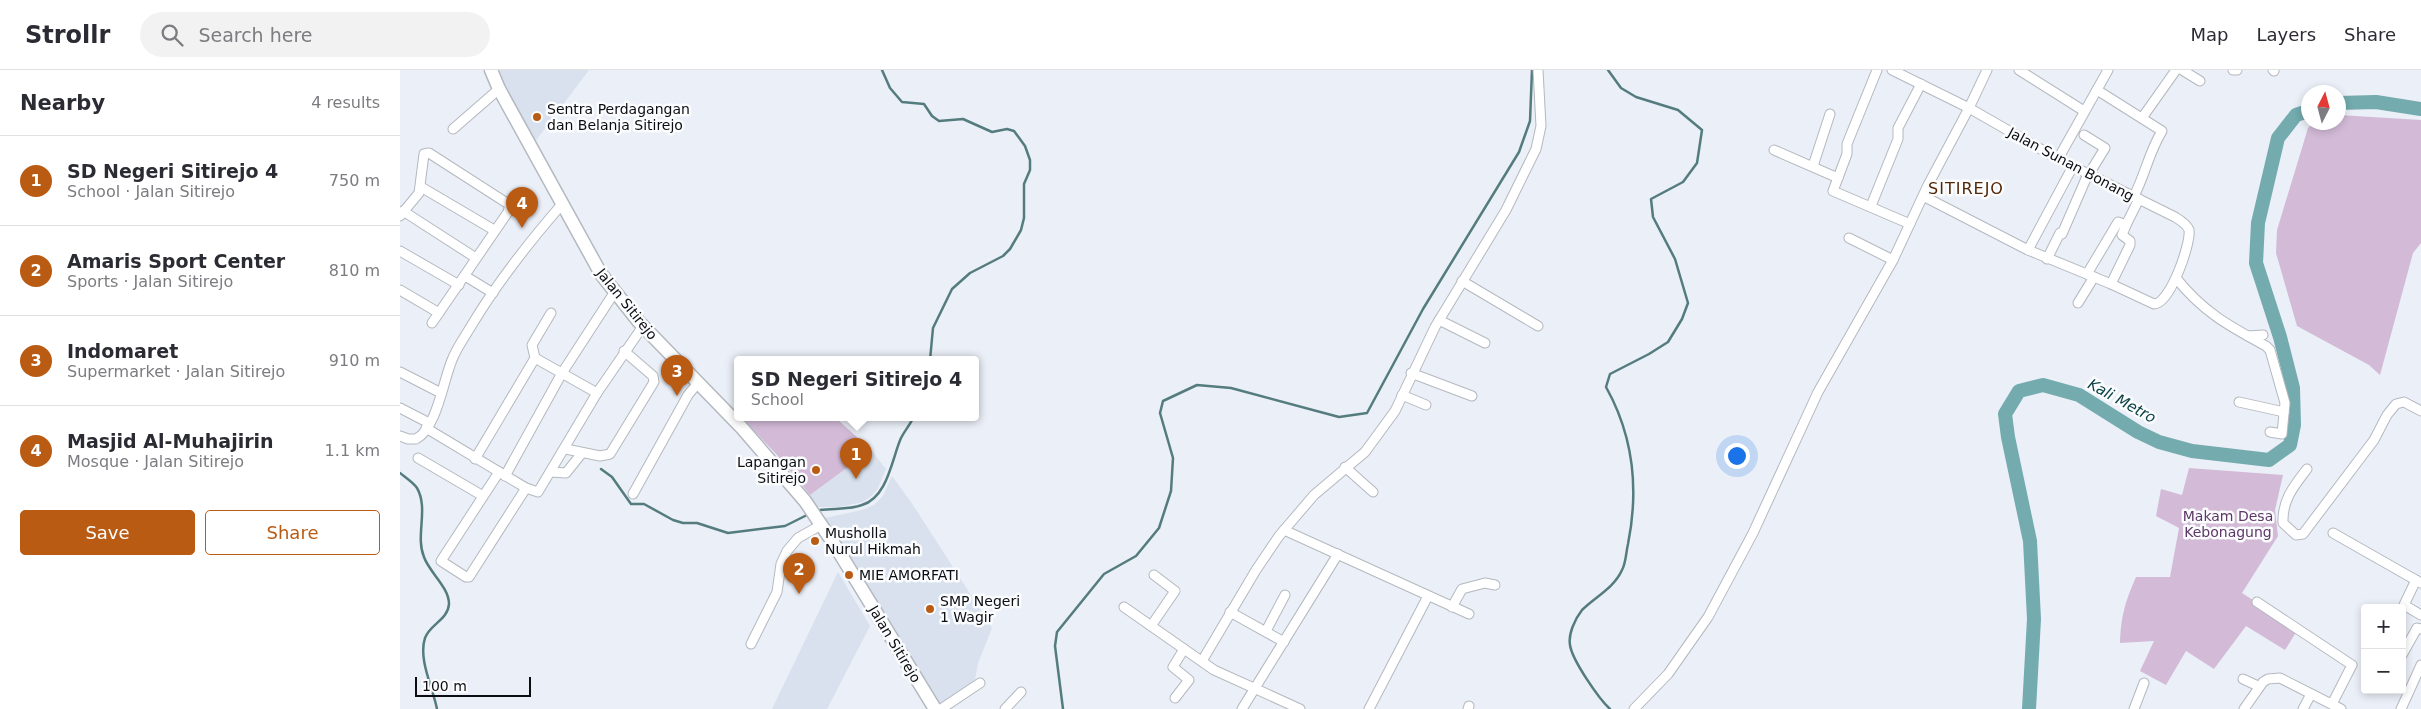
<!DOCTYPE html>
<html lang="en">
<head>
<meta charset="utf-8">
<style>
  body { margin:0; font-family:"DejaVu Sans",sans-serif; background:#f2f2f3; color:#2b2b33 }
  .controls { position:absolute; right:15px; bottom:15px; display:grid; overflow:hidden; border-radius:5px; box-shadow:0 2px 8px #0003 }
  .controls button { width:45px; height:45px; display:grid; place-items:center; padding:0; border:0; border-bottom:1px solid #e1e1e2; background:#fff; color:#2b2b33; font:25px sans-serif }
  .compass { position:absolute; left:1901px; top:15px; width:45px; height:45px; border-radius:50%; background:#fff; box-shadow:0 2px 8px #0003; rotate:6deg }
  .scale { position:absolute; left:15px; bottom:12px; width:116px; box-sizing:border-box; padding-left:5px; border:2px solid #0c0d10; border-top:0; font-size:14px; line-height:18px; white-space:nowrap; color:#0c0d10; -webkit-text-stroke:4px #fbfcfe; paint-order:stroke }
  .you { position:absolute; left:1336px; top:385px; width:18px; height:18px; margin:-12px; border:4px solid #fff; border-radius:50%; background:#1a73e8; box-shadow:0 0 0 8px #1a73e833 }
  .badge { display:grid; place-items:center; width:32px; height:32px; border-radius:50%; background:#ba5b14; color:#fff; font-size:16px; font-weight:700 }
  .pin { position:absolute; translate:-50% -41px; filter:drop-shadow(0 1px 2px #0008) }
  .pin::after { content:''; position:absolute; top:26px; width:18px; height:15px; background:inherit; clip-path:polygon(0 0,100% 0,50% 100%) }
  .popup { position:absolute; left:334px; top:286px; width:245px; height:65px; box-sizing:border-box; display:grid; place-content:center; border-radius:5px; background:#fff; filter:drop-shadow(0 1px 4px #0005); font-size:16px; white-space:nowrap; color:#7c7c81 }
  .popup b { font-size:19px; color:#2b2b33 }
  .popup::after { content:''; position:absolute; left:50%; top:100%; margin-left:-10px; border:10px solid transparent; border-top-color:#fff }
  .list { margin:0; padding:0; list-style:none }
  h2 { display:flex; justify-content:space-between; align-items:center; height:65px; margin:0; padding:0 20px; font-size:21px }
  h2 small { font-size:16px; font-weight:400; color:#7c7c81 }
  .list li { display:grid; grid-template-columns:32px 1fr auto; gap:15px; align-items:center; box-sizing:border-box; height:90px; padding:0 20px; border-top:1px solid #e1e1e2 }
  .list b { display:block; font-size:19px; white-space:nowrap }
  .list p { margin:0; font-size:16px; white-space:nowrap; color:#7c7c81 }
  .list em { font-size:16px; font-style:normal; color:#7c7c81 }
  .actions { display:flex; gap:10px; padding:15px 20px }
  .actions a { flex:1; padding:11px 0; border:1px solid #ba5b14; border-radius:5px; text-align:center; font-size:18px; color:#ba5b14 }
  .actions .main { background:#ba5b14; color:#fff }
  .icon { flex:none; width:28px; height:28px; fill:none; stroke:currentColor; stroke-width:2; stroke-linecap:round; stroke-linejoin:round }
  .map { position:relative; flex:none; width:2021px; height:639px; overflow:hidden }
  header { display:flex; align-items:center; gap:30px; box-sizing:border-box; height:70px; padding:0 25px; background:#fff; border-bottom:1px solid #e1e1e2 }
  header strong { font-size:24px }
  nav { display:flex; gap:28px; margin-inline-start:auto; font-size:18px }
  .search { width:350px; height:45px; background:#f2f2f3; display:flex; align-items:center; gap:12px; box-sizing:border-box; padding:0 18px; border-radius:28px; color:#7c7c81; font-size:19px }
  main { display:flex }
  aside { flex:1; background:#fff }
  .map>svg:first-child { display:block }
  .built { fill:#d8e1ed }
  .green { fill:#d3bbd8 }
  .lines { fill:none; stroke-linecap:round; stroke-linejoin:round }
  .stream { stroke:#547c7f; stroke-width:2.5 }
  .river { stroke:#73abae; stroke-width:14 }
  .street-casing { stroke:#b4b8bf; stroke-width:11 }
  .secondary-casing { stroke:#b4b8bf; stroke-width:15 }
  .street { stroke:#fff; stroke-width:9 }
  .secondary { stroke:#fff; stroke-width:12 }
  .poi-dot { fill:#ba5b14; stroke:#fbfcfe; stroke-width:2 }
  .labels { text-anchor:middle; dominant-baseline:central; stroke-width:5; stroke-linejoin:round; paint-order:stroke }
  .poi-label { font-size:14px; fill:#0c0d10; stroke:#fbfcfe; text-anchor:start }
  .street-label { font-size:14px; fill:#0c0d10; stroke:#fbfcfe }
  .park-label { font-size:14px; fill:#5d3766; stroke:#fbfcfe }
  .water-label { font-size:15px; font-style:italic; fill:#0b4144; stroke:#fbfcfe }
  .quarter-label { font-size:16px; letter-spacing:1px; fill:#542605; stroke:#fbfcfe }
</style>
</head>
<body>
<header>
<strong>Strollr</strong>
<div class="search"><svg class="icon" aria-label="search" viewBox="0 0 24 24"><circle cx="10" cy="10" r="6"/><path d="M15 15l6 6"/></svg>Search here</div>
<nav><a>Map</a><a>Layers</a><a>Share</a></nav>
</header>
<main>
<aside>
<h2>Nearby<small>4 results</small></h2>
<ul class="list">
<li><span class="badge">1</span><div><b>SD Negeri Sitirejo 4</b><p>School · Jalan Sitirejo</p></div><em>750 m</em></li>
<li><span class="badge">2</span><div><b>Amaris Sport Center</b><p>Sports · Jalan Sitirejo</p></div><em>810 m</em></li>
<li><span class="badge">3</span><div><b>Indomaret</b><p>Supermarket · Jalan Sitirejo</p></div><em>910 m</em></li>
<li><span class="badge">4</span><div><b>Masjid Al-Muhajirin</b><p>Mosque · Jalan Sitirejo</p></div><em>1.1 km</em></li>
</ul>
<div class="actions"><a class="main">Save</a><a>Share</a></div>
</aside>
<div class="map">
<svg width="2021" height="639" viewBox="0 0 2021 639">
  <rect width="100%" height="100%" fill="#ebeff7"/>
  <!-- built -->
  <g class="built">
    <polygon points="99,0 189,0 134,73 107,21"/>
    <polygon points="471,380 486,399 477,420 470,427 463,432 439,437 417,437 410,425"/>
    <polygon points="492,406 513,435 592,558 578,593 574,615 540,636 425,448 462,440 474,435 483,426"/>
    <polygon points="438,502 470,556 427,639 372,639"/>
  </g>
  <!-- green -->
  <g class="green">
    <polygon points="1939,45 2021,50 2021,173 2013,183 1980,305 1969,295 1897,256 1876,183 1877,160 1908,58 1913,53 1938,52"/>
    <polygon points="342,348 436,348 471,380 410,425 377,385"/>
    <path d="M1789,398L1883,405L1875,440L1878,466L1842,523L1898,559L1885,580L1846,556L1814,599L1786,581L1766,615L1740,601L1754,571L1720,573C1721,546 1725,532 1736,507H1770L1779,458L1756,446L1761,419L1782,425Z"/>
  </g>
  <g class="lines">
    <!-- stream -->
    <g class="stream">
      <polyline points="482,0 490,18 502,32 524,34 532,46 539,51 563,49 592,62 607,59 614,61 625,76 630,90 630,100 624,114 624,148 621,160 610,179 603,186 570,203 552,219 533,258 530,290"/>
      <path d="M1208,0L1221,18L1236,27L1278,40L1302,60L1297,93L1283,112L1251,129L1253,147L1275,189L1288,233L1282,249L1268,272L1249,284L1210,304L1206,317C1234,367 1239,419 1228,474C1226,482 1226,493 1222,500C1214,518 1195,527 1182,540C1175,549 1168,564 1170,575C1172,590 1199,629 1210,639"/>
      <polyline points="201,399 212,407 231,434 244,434 273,450 283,453 297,453 328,463 385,456 407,445"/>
      <path d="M0,403C5,407 14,413 17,418C29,439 15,466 24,487C29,502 49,517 49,534C48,550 30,554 25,568C18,589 33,618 37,639"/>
      <path d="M420,440C434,438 449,440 462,435C488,427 492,388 501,368C505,360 510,355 513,348"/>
      <polyline points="663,639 655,576 657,562 704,504 736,486 759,458 771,421 773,388 760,343 763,331 797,315 831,318 939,347 967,343 1023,239 1119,82 1130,51 1132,0"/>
    </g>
    <!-- river -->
    <g class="river">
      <polyline points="1938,33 1976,32 2021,39"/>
      <polyline points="1629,639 1634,549 1630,471 1608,367 1605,344 1619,321 1643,315 1679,325 1738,362 1759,372 1792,381 1869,390 1890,375 1894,355 1893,318 1880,267 1856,193 1858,153 1878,68 1896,45 1908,41"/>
    </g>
    <!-- street casing -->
    <g class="street-casing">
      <g id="street">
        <polyline points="1477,0 1447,74 1447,84 1433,121 1510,154"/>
        <polyline points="1492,0 1569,38 1587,0"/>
        <polyline points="1619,0 1684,41"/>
        <polyline points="1782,0 1800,11"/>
        <polyline points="1833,0 1837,0"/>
        <polyline points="1873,0 1874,1"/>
        <path d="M1697,20L1762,61C1749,82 1745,105 1734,126"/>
        <polyline points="1742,48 1776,0"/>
        <polyline points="53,59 99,19"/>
        <polyline points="1684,65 1705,78 1689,104"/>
        <polyline points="1374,80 1438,108"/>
        <polyline points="1658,89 1708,0"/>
        <polyline points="1413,96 1430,44"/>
        <polyline points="21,117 94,160"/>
        <polyline points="1471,136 1498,69 1498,58 1521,14"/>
        <polyline points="3,141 76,188"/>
        <polyline points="0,146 19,123 24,84 29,83 110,135 108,142 32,253"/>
        <polyline points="1449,168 1493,190"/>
        <polyline points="1628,180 1673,96"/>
        <polyline points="0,181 59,215"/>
        <polyline points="1647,189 1660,163 1662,164 1688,104"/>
        <polyline points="1687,204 1718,152 1726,155 1739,129"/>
        <polyline points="65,206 93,223"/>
        <path d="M1776,208C1803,242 1829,256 1866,276L1870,280L1885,333L1882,364L1870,362"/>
        <polyline points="1062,211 1138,256"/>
        <polyline points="1711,214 1730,175 1730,171 1722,165 1726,155"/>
        <polyline points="0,220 39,243"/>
        <polyline points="1678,233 1694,207"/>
        <polyline points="1039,250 1085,273"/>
        <polyline points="1848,266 1863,265"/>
        <polyline points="135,288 132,275 151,243"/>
        <polyline points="0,302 41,323"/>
        <polyline points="1011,303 1072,326"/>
        <polyline points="1002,325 1026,335"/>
        <polyline points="1839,332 1884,342"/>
        <polyline points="0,338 29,353"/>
        <polyline points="26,358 126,418 138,422 197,323 243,256"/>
        <path d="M0,366L8,369H16C37,358 43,311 52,290C57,277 66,265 73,253C99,210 130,171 163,133"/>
        <polyline points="166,379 200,386 210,384 254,312 253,306 224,281"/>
        <polyline points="18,388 83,426"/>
        <polyline points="75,389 135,288 197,323"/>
        <polyline points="945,397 973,422"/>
        <path d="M1907,399C1894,416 1882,430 1883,453L1896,465L1903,464L1974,370L1987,345L1996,334L2004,332L2021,341"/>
        <polyline points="99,402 41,491 66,507 69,507 126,418"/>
        <polyline points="151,402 166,403 182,383"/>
        <polyline points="105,406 162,303 214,223"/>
        <polyline points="233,424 288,325 297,314"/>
        <polyline points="884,460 1069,544"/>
        <polyline points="1933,463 2021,513"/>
        <polyline points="2016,510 2004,535 2021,545"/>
        <polyline points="1857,532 1952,595 1932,634"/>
        <polyline points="724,537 814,600 900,639"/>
        <polyline points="1052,537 1062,519 1085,513 1095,515"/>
        <polyline points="830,542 884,572"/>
        <polyline points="751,556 775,521 754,505"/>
        <polyline points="866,561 885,525"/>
        <polyline points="351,574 377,522 381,494 387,481 398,468 421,455"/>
        <polyline points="2002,585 2017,558 2021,559"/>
        <polyline points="802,591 856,500 879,466 914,425 965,382 995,341 1035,257 1106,140 1136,79 1141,56 1138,0"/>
        <polyline points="1843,609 1858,616"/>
        <polyline points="775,628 789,610 773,597 784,579"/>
        <polyline points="541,639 580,613"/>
        <polyline points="605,639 621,622"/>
        <polyline points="842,639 938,484"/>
        <polyline points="969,639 1028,526"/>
        <polyline points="1068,639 1069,636"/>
        <path d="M1234,639L1268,604L1308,547L1353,463L1418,322L1493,190L1528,115L1569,38L1658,89L1775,147C1780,150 1787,154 1789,160C1791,174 1770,234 1754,234L1711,214L1628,180L1523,126"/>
        <polyline points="1734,639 1744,613"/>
        <polyline points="1844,639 1863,612 1868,609 1880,608 1941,639"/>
        <polyline points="1903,639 1911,624"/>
        <polyline points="2001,639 2021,595"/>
      </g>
    </g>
    <!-- secondary casing -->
    <g class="secondary-casing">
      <polyline id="secondary" points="91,0 99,19 201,204 239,252 342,358 405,431 436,477 535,639"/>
    </g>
    <!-- street -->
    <use href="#street" class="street"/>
    <!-- secondary -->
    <use href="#secondary" class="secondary"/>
  </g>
  <!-- markers -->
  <g class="poi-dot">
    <circle cx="137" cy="47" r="5"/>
    <circle cx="416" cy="400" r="5"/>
    <circle cx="415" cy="471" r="5"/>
    <circle cx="449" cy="505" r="5"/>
    <circle cx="530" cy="539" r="5"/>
  </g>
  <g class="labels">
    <!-- poi labels -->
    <g class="poi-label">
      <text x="147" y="39">Sentra Perdagangan<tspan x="147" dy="16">dan Belanja Sitirejo</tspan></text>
      <text x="406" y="392" text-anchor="end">Lapangan<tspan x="406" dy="16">Sitirejo</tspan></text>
      <text x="425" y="463">Musholla<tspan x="425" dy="16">Nurul Hikmah</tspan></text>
      <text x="459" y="505">MIE AMORFATI</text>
      <text x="540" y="531">SMP Negeri<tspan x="540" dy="16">1 Wagir</tspan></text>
    </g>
    <!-- street labels -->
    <g class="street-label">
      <text transform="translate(1671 94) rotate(28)">Jalan Sunan Bonang</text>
      <text transform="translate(227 234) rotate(51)">Jalan Sitirejo</text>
      <text transform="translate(495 574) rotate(59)">Jalan Sitirejo</text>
    </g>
    <!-- park labels -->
    <g class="park-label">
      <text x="1828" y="446">Makam Desa<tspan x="1828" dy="16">Kebonagung</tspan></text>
    </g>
    <!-- water labels -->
    <g class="water-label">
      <text transform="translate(1722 331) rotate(29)">Kali Metro</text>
    </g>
    <!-- quarter labels -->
    <g class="quarter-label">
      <text x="1566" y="118">SITIREJO</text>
    </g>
  </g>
</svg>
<div class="controls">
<button>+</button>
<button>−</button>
</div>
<svg class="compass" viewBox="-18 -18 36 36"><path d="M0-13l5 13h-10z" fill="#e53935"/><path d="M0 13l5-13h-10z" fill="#7c7c81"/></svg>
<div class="scale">100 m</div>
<div class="you"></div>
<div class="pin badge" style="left:456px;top:409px">1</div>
<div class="popup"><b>SD Negeri Sitirejo 4</b>School</div>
<div class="pin badge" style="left:399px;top:524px">2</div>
<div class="pin badge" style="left:277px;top:326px">3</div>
<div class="pin badge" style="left:122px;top:158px">4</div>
</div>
</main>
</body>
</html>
